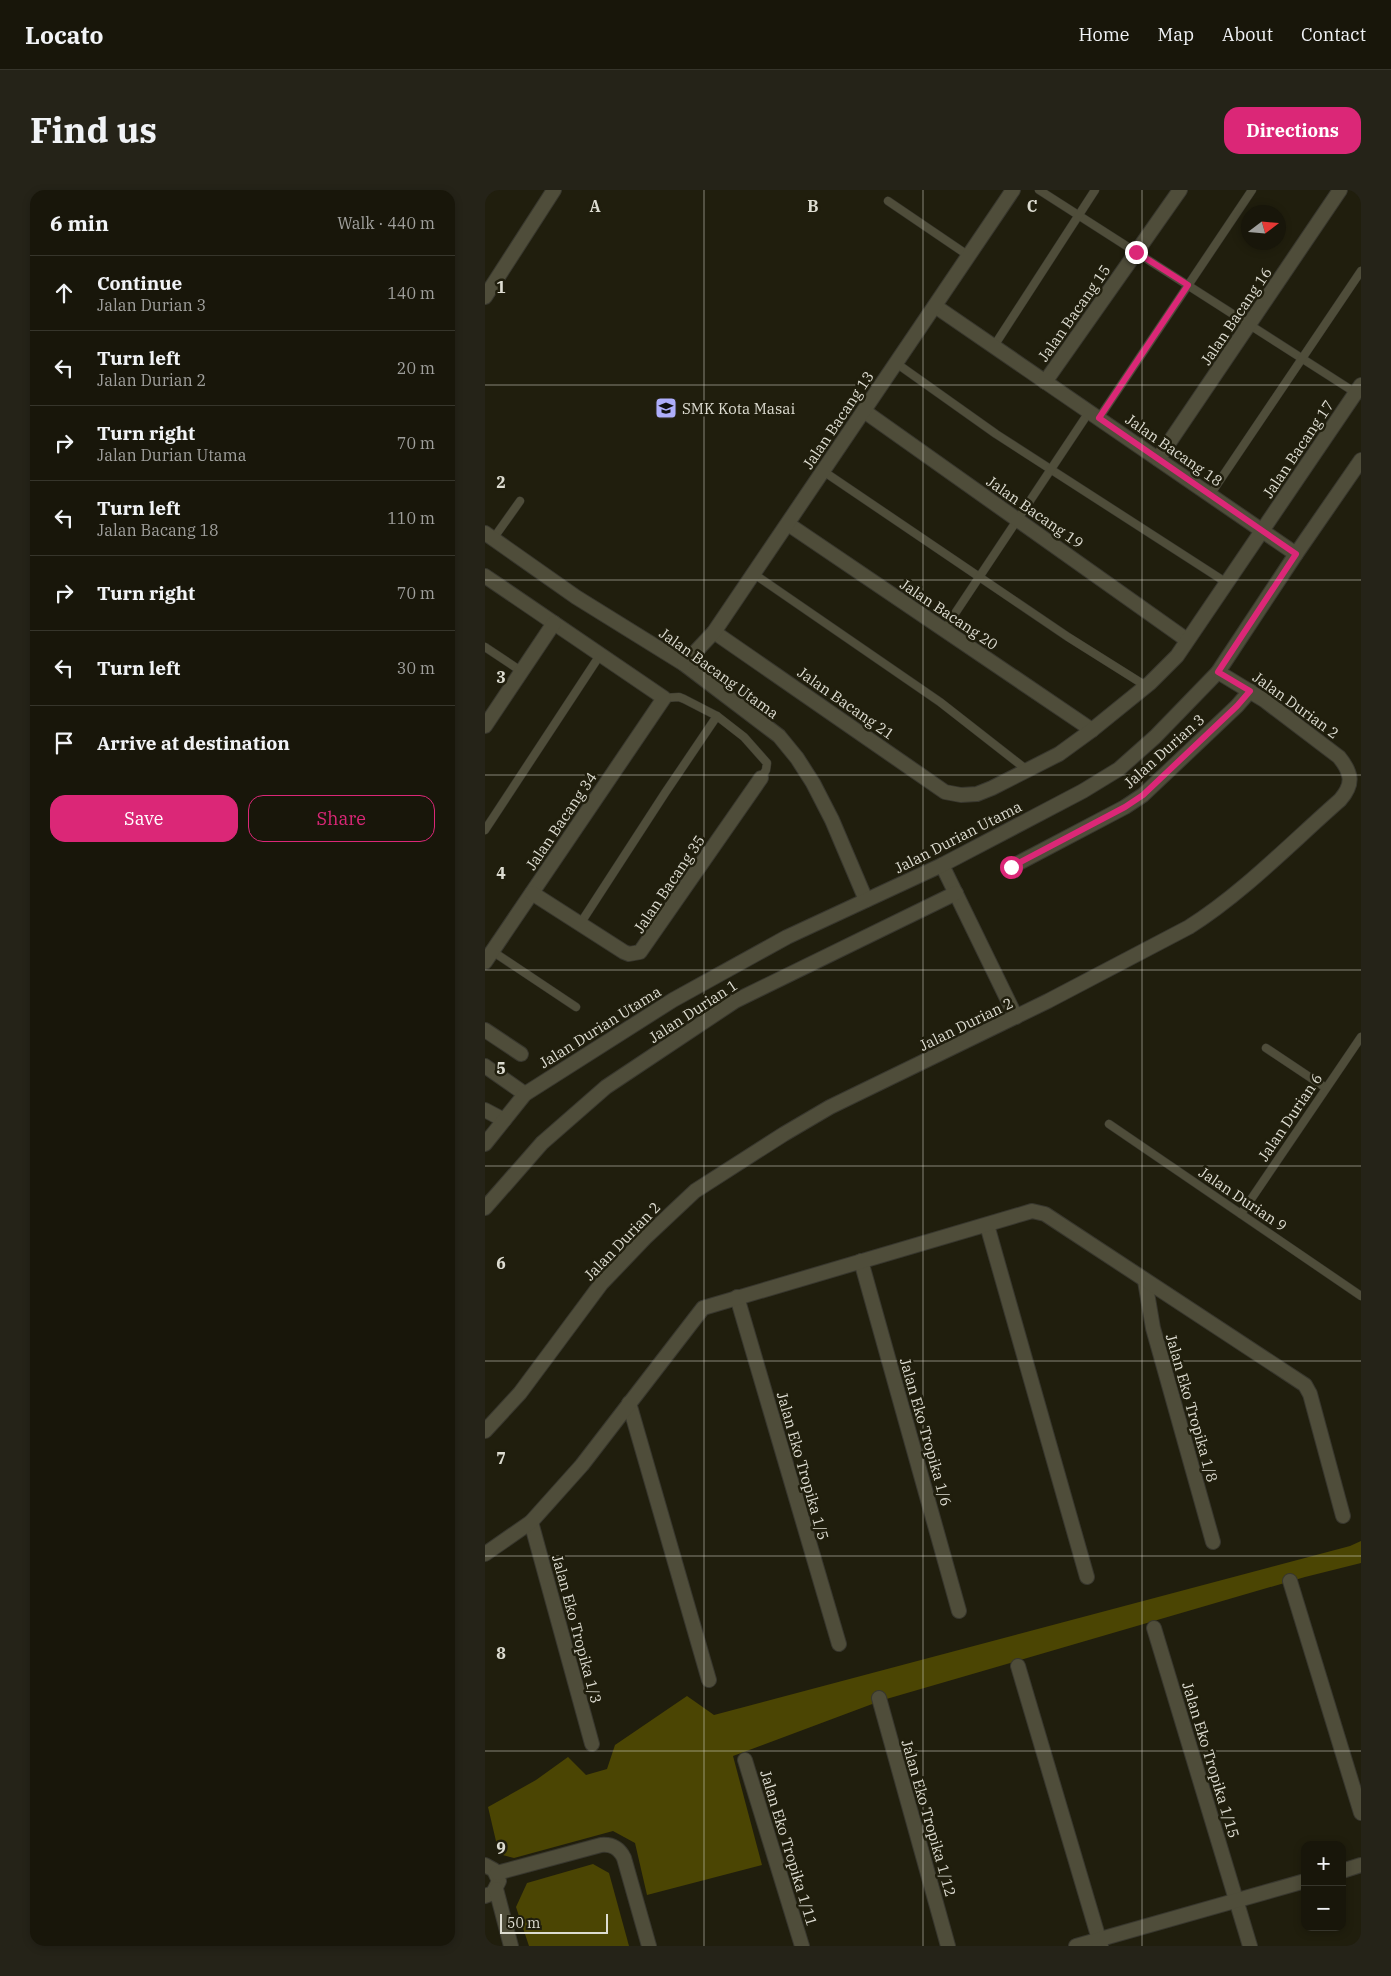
<!DOCTYPE html>
<html lang="en">
<head>
<meta charset="utf-8">
<style>
  body { margin:0; font-family:"IBM Plex Serif",serif; background:#252318; color:#f1f3f6 }
  .controls { position:absolute; right:15px; bottom:15px; display:grid; overflow:hidden; border-radius:10px; box-shadow:0 2px 8px #0003 }
  .controls button { width:45px; height:45px; display:grid; place-items:center; padding:0; border:0; border-bottom:1px solid #36352b; background:#18160a; color:#f1f3f6; font:25px sans-serif }
  .compass { position:absolute; left:756px; top:15px; width:45px; height:45px; border-radius:50%; background:#18160a; box-shadow:0 2px 8px #0003; rotate:74deg }
  .scale { position:absolute; left:15px; bottom:12px; width:108px; box-sizing:border-box; padding-left:5px; border:2px solid #dddcd1; border-top:0; font-size:14px; line-height:18px; white-space:nowrap; color:#dddcd1; -webkit-text-stroke:4px #201e0d; paint-order:stroke }
  .stop { position:absolute; width:15px; height:15px; margin:-11px; border:4px solid #db2777; border-radius:50%; background:#fff }
  .stop.end { background:#db2777; border-color:#fff; box-shadow:0 1px 5px #0008 }
  .list { margin:0; padding:0; list-style:none }
  h2 { display:flex; justify-content:space-between; align-items:center; height:65px; margin:0; padding:0 20px; font-size:21px }
  h2 small { font-size:16px; font-weight:400; color:#9f9f9c }
  .list li { display:grid; grid-template-columns:32px 1fr auto; gap:15px; align-items:center; box-sizing:border-box; height:75px; padding:0 20px; border-top:1px solid #36352b }
  .list b { display:block; font-size:19px; white-space:nowrap }
  .list p { margin:0; font-size:16px; white-space:nowrap; color:#9f9f9c }
  .list em { font-size:16px; font-style:normal; color:#9f9f9c }
  .actions { display:flex; gap:10px; padding:15px 20px }
  .actions a { flex:1; padding:11px 0; border:1px solid #db2777; border-radius:15px; text-align:center; font-size:18px; color:#db2777 }
  .actions .main { background:#db2777; color:#fff }
  .icon { flex:none; width:28px; height:28px; fill:none; stroke:currentColor; stroke-width:2; stroke-linecap:round; stroke-linejoin:round }
  .map { position:relative; flex:none; width:876px; height:1756px; overflow:hidden; border-radius:15px }
  header { display:flex; align-items:center; gap:30px; box-sizing:border-box; height:70px; padding:0 25px; background:#18160a; border-bottom:1px solid #36352b }
  header strong { font-size:24px }
  nav { display:flex; gap:28px; margin-inline-start:auto; font-size:18px }
  .intro { display:flex; align-items:center; justify-content:space-between; box-sizing:border-box; height:120px; padding:0 30px }
  h1 { margin:0; font-size:35px }
  .button { padding:12px 22px; border-radius:15px; background:#db2777; color:#fff; font-size:18px; font-weight:700 }
  main { display:flex; gap:30px; padding:0 30px }
  aside { flex:1; background:#18160a; border-radius:15px; box-shadow:0 2px 8px #0003 }
  .map>svg:first-child { display:block }
  .green { fill:#4b4503 }
  .lines { fill:none; stroke-linecap:round; stroke-linejoin:round }
  .service-casing { stroke:#38372e; stroke-width:9 }
  .minor-casing { stroke:#38372e; stroke-width:16 }
  .service { stroke:#4f4d3a; stroke-width:8 }
  .minor { stroke:#4f4d3a; stroke-width:14 }
  .route { stroke:#db2777; stroke-width:6 }
  .grid { fill:none; stroke:#dddcd1; stroke-width:1; stroke-opacity:0.55 }
  .labels { text-anchor:middle; dominant-baseline:central; stroke-width:5; stroke-linejoin:round; paint-order:stroke }
  .street-label { font-size:15px; fill:#dddcd1; stroke:#201e0d }
  .poi-label { font-size:15px; fill:#dddcd1; stroke:#201e0d; text-anchor:start }
  .grid-label { font-size:16px; text-anchor:middle; font-weight:bold; fill:#dddcd1; stroke:#201e0d; stroke-width:5; stroke-linejoin:round; paint-order:stroke }
</style>
</head>
<body>
<header>
<strong>Locato</strong>
<nav><a>Home</a><a>Map</a><a>About</a><a>Contact</a></nav>
</header>
<div class="intro"><h1>Find us</h1><a class="button">Directions</a></div>
<main>
<aside>
<h2>6 min<small>Walk · 440 m</small></h2>
<ul class="list">
<li><svg class="icon" aria-label="ahead" viewBox="0 0 24 24"><path d="M12 20V5M6 11l6-6 6 6"/></svg><div><b>Continue</b><p>Jalan Durian 3</p></div><em>140 m</em></li>
<li><svg class="icon" aria-label="left" viewBox="0 0 24 24"><path d="M17 20v-9H6M10 6l-5 5 5 5"/></svg><div><b>Turn left</b><p>Jalan Durian 2</p></div><em>20 m</em></li>
<li><svg class="icon" aria-label="right" viewBox="0 0 24 24"><path d="M7 20v-9h11M14 6l5 5-5 5"/></svg><div><b>Turn right</b><p>Jalan Durian Utama</p></div><em>70 m</em></li>
<li><svg class="icon" aria-label="left" viewBox="0 0 24 24"><path d="M17 20v-9H6M10 6l-5 5 5 5"/></svg><div><b>Turn left</b><p>Jalan Bacang 18</p></div><em>110 m</em></li>
<li><svg class="icon" aria-label="right" viewBox="0 0 24 24"><path d="M7 20v-9h11M14 6l5 5-5 5"/></svg><div><b>Turn right</b></div><em>70 m</em></li>
<li><svg class="icon" aria-label="left" viewBox="0 0 24 24"><path d="M17 20v-9H6M10 6l-5 5 5 5"/></svg><div><b>Turn left</b></div><em>30 m</em></li>
<li><svg class="icon" aria-label="arrive" viewBox="0 0 24 24"><path d="M6 21V4h12l-3 4 3 4H6"/></svg><div><b>Arrive at destination</b></div></li>
</ul>
<div class="actions"><a class="main">Save</a><a>Share</a></div>
</aside>
<div class="map">
<svg width="876" height="1756" viewBox="0 0 876 1756">
  <rect width="100%" height="100%" fill="#201e0d"/>
  <!-- green -->
  <g class="green">
    <polygon points="876,1351 876,1373 820,1387 398,1510 248,1566 277,1675 162,1705 150,1653 128,1641 29,1668 14,1664 3,1617 51,1590 83,1567 101,1585 122,1579 130,1555 202,1506 229,1525 865,1356"/>
    <polygon points="108,1674 124,1683 144,1756 44,1756 31,1717 42,1693"/>
  </g>
  <g class="lines">
    <!-- service casing -->
    <g class="service-casing">
      <g id="service">
        <polyline points="554,0 871,203"/>
        <polyline points="403,11 484,66"/>
        <polyline points="509,156 610,0"/>
        <polyline points="411,173 511,244 742,393"/>
        <polyline points="614,228 767,0"/>
        <polyline points="338,281 583,447 661,496"/>
        <polyline points="725,305 876,81"/>
        <polyline points="8,349 35,311"/>
        <polyline points="269,384 455,512 542,580"/>
        <polyline points="459,440 604,222"/>
        <polyline points="0,457 36,481"/>
        <polyline points="179,508 194,507 199,509 232,526 259,547 282,573 281,580 276,588"/>
        <polyline points="0,640 115,465"/>
        <polyline points="95,734 180,603 232,526"/>
        <polyline points="7,761 91,817"/>
        <polyline points="781,858 841,898"/>
        <polyline points="624,934 876,1106"/>
        <polyline points="756,1024 876,847"/>
      </g>
    </g>
    <!-- minor casing -->
    <g class="minor-casing">
      <g id="minor">
        <polyline points="0,107 69,0"/>
        <polyline points="450,116 811,364"/>
        <polyline points="560,192 695,0"/>
        <polyline points="379,221 702,450"/>
        <polyline points="673,269 855,0"/>
        <polyline points="303,334 607,540"/>
        <polyline points="0,343 91,407 199,474 294,546 312,568 328,593 347,630 381,710"/>
        <polyline points="0,386 179,508 0,772"/>
        <polyline points="229,442 460,602 476,605 492,604 507,598 574,564 607,540 665,493 692,466 876,195"/>
        <polyline points="199,474 229,442 528,0"/>
        <polyline points="0,536 69,433"/>
        <polyline points="457,675 531,827"/>
        <polyline points="526,677 640,617 658,605 752,516 765,501"/>
        <polyline points="47,703 139,762 144,764 155,762 276,588"/>
        <polyline points="0,840 36,864"/>
        <polyline points="0,876 40,904"/>
        <polyline points="0,920 19,930"/>
        <polyline points="0,954 40,904 188,810 302,747 457,675 598,601 634,579 670,547 733,482 811,364 876,270"/>
        <polyline points="0,1018 57,953 121,897 250,811 471,703"/>
        <polyline points="502,1035 602,1387"/>
        <polyline points="376,1071 474,1421"/>
        <polyline points="660,1091 668,1138 728,1352"/>
        <polyline points="252,1107 354,1454"/>
        <polyline points="144,1213 224,1490"/>
        <path d="M0,1241L35,1203L116,1094L160,1048L210,1001L299,944L345,917L563,811L704,737C758,703 807,652 855,610C869,594 867,583 854,567L779,510L733,482"/>
        <polyline points="46,1332 107,1554"/>
        <polyline points="0,1364 46,1332 97,1275 218,1118 547,1021 560,1024 820,1195 825,1204 858,1326"/>
        <polyline points="805,1391 876,1623"/>
        <polyline points="669,1438 765,1756"/>
        <polyline points="533,1476 616,1756"/>
        <polyline points="394,1508 463,1756"/>
        <polyline points="260,1570 317,1756"/>
        <polyline points="0,1675 9,1680 14,1691 8,1703 0,1706"/>
        <polyline points="857,1681 876,1675"/>
        <path d="M12,1683L116,1655C127,1654 134,1658 139,1668L164,1756"/>
        <polyline points="11,1699 26,1756"/>
        <polyline points="591,1756 820,1691"/>
      </g>
    </g>
    <!-- service -->
    <use href="#service" class="service"/>
    <!-- minor -->
    <use href="#minor" class="minor"/>
  </g>
  <g class="lines">
    <!-- route -->
    <polyline class="route" points="526,677 640,617 658,605 752,516 765,501 733,482 811,364 614,228 703,95 651,62"/>
  </g>
  <!-- grid -->
  <path class="grid" d="M219,0V1756M438,0V1756M657,0V1756M0,195H876M0,390H876M0,585H876M0,780H876M0,976H876M0,1171H876M0,1366H876M0,1561H876"/>
  <!-- icons -->
  <defs>
    <g id="school-square" transform="scale(1.125)"><rect x="-9" y="-9" width="18" height="18" rx="4" fill="#aeaefb" stroke="#201e0d"/><path d="M0-5L7-2L0 1L-7-2ZM-4 1L0 2.5L4 1V4Q0 6-4 4Z" fill="#111"/></g>
  </defs>
  <g fill-rule="evenodd">
    <use href="#school-square" x="181" y="218"/>
  </g>
  <g class="labels">
    <!-- street labels -->
    <g class="street-label">
      <text transform="translate(589 123) rotate(-55)">Jalan Bacang 15</text>
      <text transform="translate(751 126) rotate(-56)">Jalan Bacang 16</text>
      <text transform="translate(353 230) rotate(-56)">Jalan Bacang 13</text>
      <text transform="translate(813 259) rotate(-56)">Jalan Bacang 17</text>
      <text transform="translate(689 260) rotate(35)">Jalan Bacang 18</text>
      <text transform="translate(550 322) rotate(35)">Jalan Bacang 19</text>
      <text transform="translate(464 424) rotate(34)">Jalan Bacang 20</text>
      <text transform="translate(234 483) rotate(36)">Jalan Bacang Utama</text>
      <text transform="translate(361 513) rotate(35)">Jalan Bacang 21</text>
      <text transform="translate(811 515) rotate(36)">Jalan Durian 2</text>
      <text transform="translate(679 561) rotate(-42)">Jalan Durian 3</text>
      <text transform="translate(76 631) rotate(-56)">Jalan Bacang 34</text>
      <text transform="translate(473 647) rotate(-27)">Jalan Durian Utama</text>
      <text transform="translate(184 694) rotate(-56)">Jalan Bacang 35</text>
      <text transform="translate(208 821) rotate(-33)">Jalan Durian 1</text>
      <text transform="translate(481 834) rotate(-26)">Jalan Durian 2</text>
      <text transform="translate(115 837) rotate(-32)">Jalan Durian Utama</text>
      <text transform="translate(805 927) rotate(-56)">Jalan Durian 6</text>
      <text transform="translate(758 1009) rotate(34)">Jalan Durian 9</text>
      <text transform="translate(137 1051) rotate(-46)">Jalan Durian 2</text>
      <text transform="translate(707 1218) rotate(74)">Jalan Eko Tropika 1/8</text>
      <text transform="translate(441 1242) rotate(74)">Jalan Eko Tropika 1/6</text>
      <text transform="translate(318 1276) rotate(74)">Jalan Eko Tropika 1/5</text>
      <text transform="translate(92 1439) rotate(75)">Jalan Eko Tropika 1/3</text>
      <text transform="translate(726 1570) rotate(73)">Jalan Eko Tropika 1/15</text>
      <text transform="translate(444 1628) rotate(74)">Jalan Eko Tropika 1/12</text>
      <text transform="translate(304 1658) rotate(73)">Jalan Eko Tropika 1/11</text>
    </g>
    <!-- poi labels -->
    <g class="poi-label">
      <text x="197" y="218">SMK Kota Masai</text>
    </g>
  </g>
  <g class="grid-label">
    <text x="110" y="22">A</text>
    <text x="328" y="22">B</text>
    <text x="547" y="22">C</text>
    <text x="16" y="103">1</text>
    <text x="16" y="298">2</text>
    <text x="16" y="493">3</text>
    <text x="16" y="689">4</text>
    <text x="16" y="884">5</text>
    <text x="16" y="1079">6</text>
    <text x="16" y="1274">7</text>
    <text x="16" y="1469">8</text>
    <text x="16" y="1664">9</text>
  </g>
</svg>
<div class="controls">
<button>+</button>
<button>−</button>
</div>
<svg class="compass" viewBox="-18 -18 36 36"><path d="M0-13l5 13h-10z" fill="#e53935"/><path d="M0 13l5-13h-10z" fill="#9f9f9c"/></svg>
<div class="scale">50 m</div>
<div class="stop" style="left:526px;top:677px"></div>
<div class="stop end" style="left:651px;top:62px"></div>
</div>
</main>
</body>
</html>
